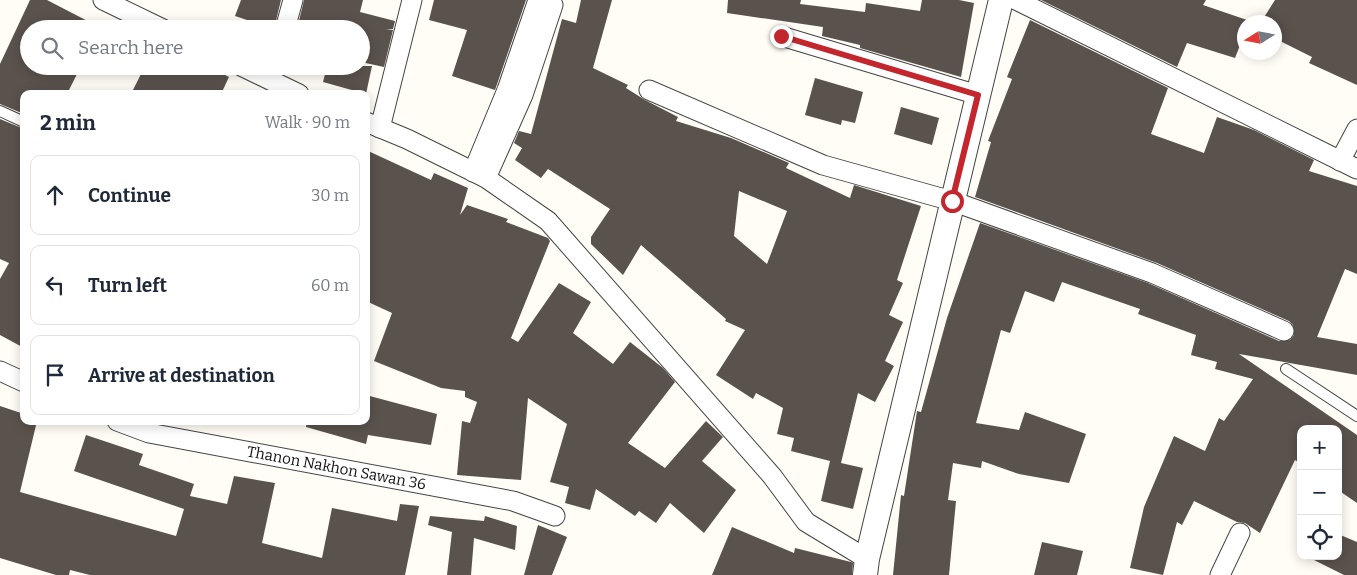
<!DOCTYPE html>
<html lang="en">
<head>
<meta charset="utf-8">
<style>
  body { margin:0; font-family:Bitter,serif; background:#f6f6f7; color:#1f2937 }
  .controls { position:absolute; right:15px; bottom:15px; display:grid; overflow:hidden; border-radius:10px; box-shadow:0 2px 12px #0003 }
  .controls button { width:45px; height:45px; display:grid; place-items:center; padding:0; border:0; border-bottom:1px solid #e0e1e3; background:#fff; color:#1f2937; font:25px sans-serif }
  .compass { position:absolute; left:1237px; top:15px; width:45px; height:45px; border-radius:50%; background:#fff; box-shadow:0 2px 12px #0003; rotate:259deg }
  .stop { position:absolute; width:15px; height:15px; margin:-11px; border:4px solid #c4262e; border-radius:50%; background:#fff }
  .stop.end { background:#c4262e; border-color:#fff; box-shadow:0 1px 5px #0008 }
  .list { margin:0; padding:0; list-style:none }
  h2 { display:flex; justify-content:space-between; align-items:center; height:65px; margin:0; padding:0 20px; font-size:21px }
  h2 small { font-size:16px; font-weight:400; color:#747a83 }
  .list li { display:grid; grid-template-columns:32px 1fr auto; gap:15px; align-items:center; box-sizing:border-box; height:80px; margin:0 10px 10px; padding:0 10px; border:1px solid #e0e1e3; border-radius:10px }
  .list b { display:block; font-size:19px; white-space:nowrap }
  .list em { font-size:16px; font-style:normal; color:#747a83 }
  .icon { flex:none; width:28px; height:28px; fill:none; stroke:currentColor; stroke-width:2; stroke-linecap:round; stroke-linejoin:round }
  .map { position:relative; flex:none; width:1357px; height:575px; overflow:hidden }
  .search { position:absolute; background:#fff; box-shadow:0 2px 12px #0003; left:20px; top:20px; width:350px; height:55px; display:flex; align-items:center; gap:12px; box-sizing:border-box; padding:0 18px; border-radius:28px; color:#747a83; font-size:19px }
  .panel { position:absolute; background:#fff; box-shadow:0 2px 12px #0003; left:20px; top:90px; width:350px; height:335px; border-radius:10px }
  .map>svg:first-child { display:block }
  .building { fill:#5a524d; fill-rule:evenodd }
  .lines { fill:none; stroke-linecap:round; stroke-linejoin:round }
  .service-casing { stroke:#444; stroke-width:12 }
  .minor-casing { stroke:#444; stroke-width:21 }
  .tertiary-casing { stroke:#444; stroke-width:26 }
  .service { stroke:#fff; stroke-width:10 }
  .minor { stroke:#fff; stroke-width:19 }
  .tertiary { stroke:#fff; stroke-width:24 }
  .route { stroke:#c4262e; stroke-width:6 }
  .labels { text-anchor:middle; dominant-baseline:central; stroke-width:5; stroke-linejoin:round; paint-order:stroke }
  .street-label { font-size:15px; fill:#111; stroke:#fff }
</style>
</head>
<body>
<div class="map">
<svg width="1357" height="575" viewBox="0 0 1357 575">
  <rect width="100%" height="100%" fill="#fffdf5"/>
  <!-- building -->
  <g class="building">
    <polygon points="30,0 47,0 103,29 29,29 29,66 81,66 67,94 24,94 24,114 0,104 0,64"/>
    <polygon points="241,0 281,0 274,29 235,16"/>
    <polygon points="304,0 363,0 360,12 395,21 393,29 386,29 393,30 384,67 361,62 361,29 297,29"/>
    <polygon points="434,0 526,0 495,90 452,76 467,30 429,20"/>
    <path d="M581,0H612L593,68L628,85L626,88L645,100L678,117L676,121L731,138L789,163L786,168L850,198L854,185L921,206L897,280L903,283L889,315L903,322L885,361L894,366L875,402L858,393L841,463L863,468L853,509L821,501L830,461L791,451L794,438L777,434L783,408L756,393L753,399L716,375L745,330L725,321L726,319L641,245L623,275L591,244V237L610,209L548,169L541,178L515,160L522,148L514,143L519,131L531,134L562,19L576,23ZM739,191L787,211L767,264L734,236Z"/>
    <polygon points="728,0 801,0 800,4 865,12 866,3 920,11 922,0 959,0 974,3 961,77 860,48 860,45 822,36 823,27 727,13"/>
    <polygon points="1041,0 1206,0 1203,5 1250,21 1244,22 1244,35 1235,58 1187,43 1177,67"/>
    <polygon points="1275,0 1357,0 1357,85 1309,63 1312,57 1274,38 1274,22 1261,22"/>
    <polygon points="1030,20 1168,88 1151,134 1204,153 1217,117 1254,130 1314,160 1309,171 1357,186 1357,274 1345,269 1317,337 1357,344 1357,375 1239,354 1357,435 1357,503 1338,490 1338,429 1301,429 1301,464 1295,460 1260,533 1245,523 1237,522 1194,501 1182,525 1177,522 1163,575 1130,568 1144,507 1174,436 1205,451 1219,418 1224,421 1253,379 1215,369 1217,362 1191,355 1196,335 1138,314 1140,309 1062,282 1054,302 1025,291 1010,333 1001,330 976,423 1019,430 1025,412 1086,434 1069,483 1019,474 982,461 981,468 953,463 948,500 956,501 949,575 893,575 901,495 904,496 917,411 921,412 947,318 980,223 1148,283 1279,341 1290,340 1294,335 1293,325 1289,321 1157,263 975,197 991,142 988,141 1012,79 1007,77"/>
    <polygon points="145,66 207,66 229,77 221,94 131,94"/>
    <polygon points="327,66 372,66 366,94 323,82"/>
    <polygon points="815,78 863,92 855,123 842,120 841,125 805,115"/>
    <polygon points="901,107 939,118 932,145 894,134"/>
    <polygon points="0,119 24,129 24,348 0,335 0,279 9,263 0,259"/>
    <polygon points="366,150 431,180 434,173 468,188 460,215 467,205 508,219 506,222 548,238 550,241 511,338 518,342 559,283 591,302 573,333 613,364 630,342 663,368 675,382 628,443 665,468 706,421 723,437 702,461 736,490 704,533 670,503 656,523 639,511 635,516 596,489 590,510 565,503 569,487 550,482 567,424 528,398 521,480 457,475 462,421 470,423 477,402 465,397 465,391 441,388 374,361 392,313 366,301"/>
    <polygon points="366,395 437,414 431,445 368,435 366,444 306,427 307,421 366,421"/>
    <polygon points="0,406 24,414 24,421 37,421 20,492 176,536 184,509 74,471 86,435 143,454 139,465 194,484 190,496 227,504 234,476 275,483 262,543 322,558 332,508 397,521 400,504 419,506 405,575 90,575 70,570 69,575 56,575 0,558"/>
    <polygon points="430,516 484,521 485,516 517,526 515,550 474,538 471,575 447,575 452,532 428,525"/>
    <polygon points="538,525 567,537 552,575 524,575"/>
    <polygon points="732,527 794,553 795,548 851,562 853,563 852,575 712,575"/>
    <polygon points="1338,534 1357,542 1357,575 1344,575 1306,556 1338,556"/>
    <polygon points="1042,542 1083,551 1077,575 1034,575"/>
  </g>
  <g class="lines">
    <!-- service casing -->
    <g class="service-casing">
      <g id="service">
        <polyline points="0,111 24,122"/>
        <polyline points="1286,369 1357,416"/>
      </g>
    </g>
    <!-- minor casing -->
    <g class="minor-casing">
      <g id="minor">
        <polyline points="103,0 163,29"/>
        <polyline points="1016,0 1357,169"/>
        <polyline points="285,29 293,0"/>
        <polyline points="781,36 978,95"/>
        <polyline points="241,66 299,94"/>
        <polyline points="649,90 823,165 952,201 1152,273 1284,331"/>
        <polyline points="366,122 407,139 486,178 548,221 772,476 806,522 867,559"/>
        <polyline points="380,128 412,0"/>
        <polyline points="1340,161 1357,129"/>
        <polyline points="473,172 507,90 538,0"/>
        <polyline points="486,178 523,95 553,5"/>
        <polyline points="0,371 24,382"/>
        <path id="s1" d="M117,421L149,433L513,501L555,516"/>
        <polyline points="1220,575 1240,533"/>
      </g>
    </g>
    <!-- tertiary casing -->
    <g class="tertiary-casing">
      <polyline id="tertiary" points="865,575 867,559 1001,0"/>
    </g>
    <!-- service -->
    <use href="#service" class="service"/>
    <!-- minor -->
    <use href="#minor" class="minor"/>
    <!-- tertiary -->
    <use href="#tertiary" class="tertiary"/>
  </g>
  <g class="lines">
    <!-- route -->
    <polyline class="route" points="781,36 978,95 952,201"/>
  </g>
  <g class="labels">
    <!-- street labels -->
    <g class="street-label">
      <text stroke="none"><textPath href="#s1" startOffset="225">Thanon Nakhon Sawan 36</textPath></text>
    </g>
  </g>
</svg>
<div class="controls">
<button>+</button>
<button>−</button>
<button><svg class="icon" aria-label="locate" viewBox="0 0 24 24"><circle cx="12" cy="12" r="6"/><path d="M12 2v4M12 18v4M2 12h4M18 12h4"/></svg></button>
</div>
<svg class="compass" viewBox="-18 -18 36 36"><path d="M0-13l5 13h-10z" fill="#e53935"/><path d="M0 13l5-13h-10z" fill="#747a83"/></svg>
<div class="stop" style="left:952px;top:201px"></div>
<div class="stop end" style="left:781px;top:36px"></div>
<div class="search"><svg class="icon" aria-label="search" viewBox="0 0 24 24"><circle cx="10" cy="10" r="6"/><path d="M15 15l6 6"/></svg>Search here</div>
<section class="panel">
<h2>2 min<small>Walk · 90 m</small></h2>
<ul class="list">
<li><svg class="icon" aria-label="ahead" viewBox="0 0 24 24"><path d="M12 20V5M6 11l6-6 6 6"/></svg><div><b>Continue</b></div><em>30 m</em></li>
<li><svg class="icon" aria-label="left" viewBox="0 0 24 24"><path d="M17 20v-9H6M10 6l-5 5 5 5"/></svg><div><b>Turn left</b></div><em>60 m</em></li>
<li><svg class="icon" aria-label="arrive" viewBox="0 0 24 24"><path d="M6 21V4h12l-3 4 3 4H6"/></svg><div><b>Arrive at destination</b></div></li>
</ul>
</section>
</div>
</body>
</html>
